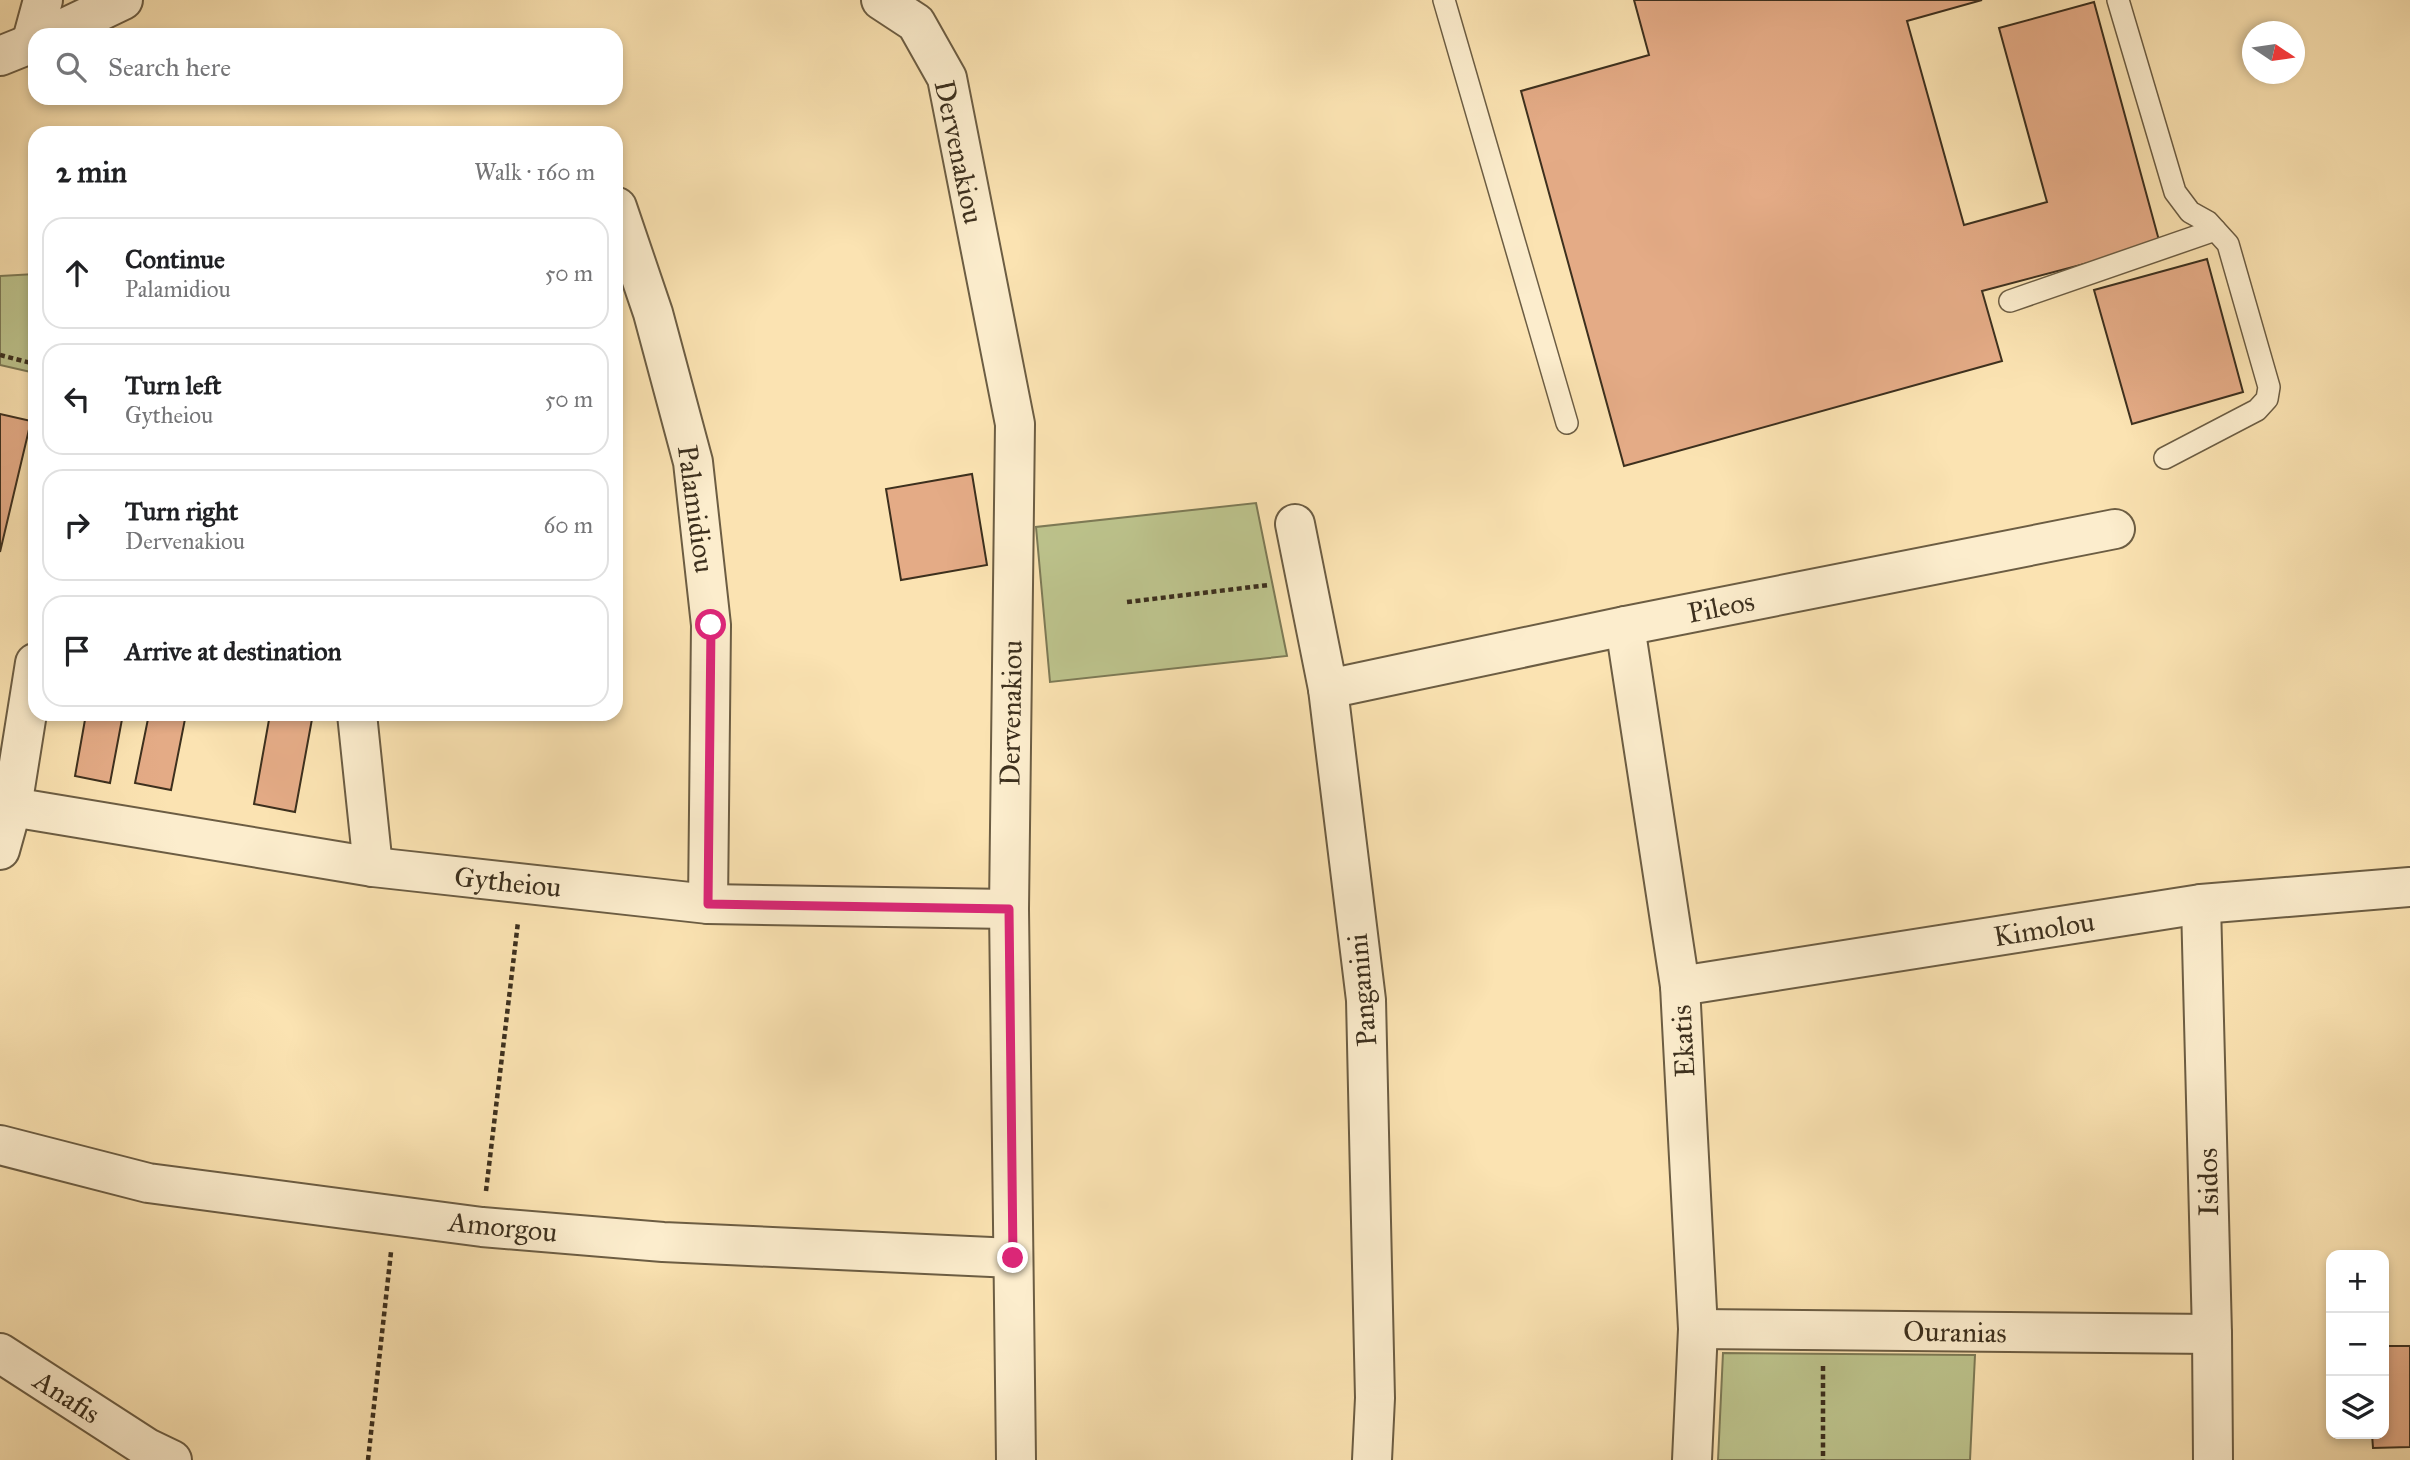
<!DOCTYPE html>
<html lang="en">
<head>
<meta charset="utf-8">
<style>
  body { margin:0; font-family:"IM FELL Great Primer",serif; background:#f2f2f2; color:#202124 }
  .controls { position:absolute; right:21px; bottom:21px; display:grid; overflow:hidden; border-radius:14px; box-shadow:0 4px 10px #0003 }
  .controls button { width:63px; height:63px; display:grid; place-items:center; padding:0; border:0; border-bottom:2px solid #e0e0e0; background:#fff; color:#202124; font:35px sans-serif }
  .compass { position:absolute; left:2242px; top:21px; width:63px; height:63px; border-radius:50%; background:#fff; box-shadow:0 4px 10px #0003; rotate:103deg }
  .stop { position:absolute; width:21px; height:21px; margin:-16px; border:5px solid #db2777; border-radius:50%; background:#fff }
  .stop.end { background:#db2777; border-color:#fff; box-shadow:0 2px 7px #0008 }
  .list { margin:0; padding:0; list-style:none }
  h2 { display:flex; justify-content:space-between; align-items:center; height:91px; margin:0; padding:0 28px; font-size:30px }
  h2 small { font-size:23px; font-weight:400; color:#757577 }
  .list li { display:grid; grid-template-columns:46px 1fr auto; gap:21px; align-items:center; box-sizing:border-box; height:112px; margin:0 14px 14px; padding:0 14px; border:2px solid #e0e0e0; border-radius:21px }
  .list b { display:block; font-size:26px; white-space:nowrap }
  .list p { margin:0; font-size:23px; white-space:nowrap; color:#757577 }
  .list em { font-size:23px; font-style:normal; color:#757577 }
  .icon { flex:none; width:38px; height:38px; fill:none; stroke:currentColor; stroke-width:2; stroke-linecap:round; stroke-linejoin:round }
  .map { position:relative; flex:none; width:2410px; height:1460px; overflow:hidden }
  .search { position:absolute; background:#fff; box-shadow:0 4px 10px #0003; left:28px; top:28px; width:595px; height:77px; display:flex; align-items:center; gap:18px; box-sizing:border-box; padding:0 24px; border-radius:21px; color:#757577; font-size:26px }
  .panel { position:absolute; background:#fff; box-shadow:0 4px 10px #0003; left:28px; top:126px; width:595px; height:595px; border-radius:21px }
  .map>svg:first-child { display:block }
  .green { fill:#bdc48d; stroke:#7d7a56; stroke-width:2 }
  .building { fill:#e4ab86; stroke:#3d301e; stroke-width:2 }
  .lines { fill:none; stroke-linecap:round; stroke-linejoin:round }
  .service-casing { stroke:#6c5d43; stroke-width:24 }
  .minor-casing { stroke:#6c5d43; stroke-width:42 }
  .tertiary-casing { stroke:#6c5d43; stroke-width:42 }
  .path { stroke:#3d301e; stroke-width:4.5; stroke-dasharray:5 3.5; stroke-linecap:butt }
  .service { stroke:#fcedcd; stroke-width:21 }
  .minor { stroke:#fcedcd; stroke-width:38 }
  .tertiary { stroke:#fcedcd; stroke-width:38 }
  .route { stroke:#db2777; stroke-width:9 }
  .labels { text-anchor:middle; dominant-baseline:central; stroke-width:5; stroke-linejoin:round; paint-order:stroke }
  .street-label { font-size:28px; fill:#3d301e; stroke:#fcedcd }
</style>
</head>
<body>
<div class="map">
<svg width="2410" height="1460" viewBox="0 0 2410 1460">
  <rect width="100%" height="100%" fill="#fbe3b2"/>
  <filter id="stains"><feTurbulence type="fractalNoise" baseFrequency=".00286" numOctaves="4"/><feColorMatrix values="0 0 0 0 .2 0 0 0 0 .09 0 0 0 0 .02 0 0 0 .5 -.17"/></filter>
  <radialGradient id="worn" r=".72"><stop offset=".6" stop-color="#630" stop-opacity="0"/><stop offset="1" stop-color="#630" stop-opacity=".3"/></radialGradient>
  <!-- green -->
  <g class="green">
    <polygon points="35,274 35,373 0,365 0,276"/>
    <polygon points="1256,503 1287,656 1050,682 1036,527"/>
    <polygon points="1723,1353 1975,1355 1970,1460 1718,1460"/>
  </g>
  <!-- building -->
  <g class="building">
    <polygon points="1634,0 1982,0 1907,21 1964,225 2047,202 1999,28 2094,2 2160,244 1982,291 2002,361 1624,466 1521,91 1649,55"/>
    <polygon points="2207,259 2243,392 2132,424 2094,290"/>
    <polygon points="0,414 31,421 0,552"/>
    <polygon points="972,474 987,565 901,580 886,489"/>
    <polygon points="86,714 123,714 110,783 75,776"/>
    <polygon points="149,714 186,714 171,790 135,783"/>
    <polygon points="270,714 312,719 295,812 254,804"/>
    <polygon points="2384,1346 2410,1346 2410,1447 2373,1448 2372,1434 2384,1434"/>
  </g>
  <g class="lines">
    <!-- service casing -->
    <g class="service-casing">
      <g id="service">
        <polyline points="1444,0 1567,423"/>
        <polyline points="2118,0 2175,192 2190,212 2208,222 2228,244 2269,387 2267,399 2257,410 2165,458"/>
        <polyline points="2010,301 2215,230"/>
      </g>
    </g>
    <!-- minor casing -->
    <g class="minor-casing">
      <g id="minor">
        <polyline points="881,0 916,23 947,78 1015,424 1009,909 1016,1460"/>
        <polyline points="31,44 43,0"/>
        <polyline points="617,207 653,313 693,462 711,625 708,904"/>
        <polyline points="1295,524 1328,689 1366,1000 1375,1398 1372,1460"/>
        <polyline points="1625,626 1680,986 1698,1329 1692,1460"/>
        <polyline points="1328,689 1625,626 2115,529"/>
        <polyline points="357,714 373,867"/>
        <polyline points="12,807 373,867 708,904 1009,909"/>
        <polyline points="0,850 12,807 35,663"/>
        <polyline points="2201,904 2212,1334 2213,1460"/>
        <polyline points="1680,986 2201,904 2410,887"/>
        <polyline points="0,1145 148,1183 482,1227 663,1242 1013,1258"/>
        <polyline points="1698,1329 2212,1334"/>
        <polyline points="0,1353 147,1448 172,1460"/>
      </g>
    </g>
    <!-- tertiary casing -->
    <g class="tertiary-casing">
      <g id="tertiary">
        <polyline points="50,35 123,0"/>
        <polyline points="0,56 35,42"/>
      </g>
    </g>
    <!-- path -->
    <g class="path">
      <polyline points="0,355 35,364"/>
      <polyline points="1127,602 1269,585"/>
      <polyline points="486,1191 518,922"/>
      <polyline points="1823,1366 1823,1460"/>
      <polyline points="368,1460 391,1252"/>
    </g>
    <!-- service -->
    <use href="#service" class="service"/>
    <!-- minor -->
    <use href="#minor" class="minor"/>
    <!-- tertiary -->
    <use href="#tertiary" class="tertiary"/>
  </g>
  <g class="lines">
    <!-- route -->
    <polyline class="route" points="711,625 708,904 1009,909 1013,1258"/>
  </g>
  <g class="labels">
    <!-- street labels -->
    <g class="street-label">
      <text transform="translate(959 152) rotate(78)">Dervenakiou</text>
      <text transform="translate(696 509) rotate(82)">Palamidiou</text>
      <text transform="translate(1721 607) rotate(-11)">Pileos</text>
      <text transform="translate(1011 713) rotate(-89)">Dervenakiou</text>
      <text transform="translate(508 882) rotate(6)">Gytheiou</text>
      <text transform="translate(2044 929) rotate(-9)">Kimolou</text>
      <text transform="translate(1362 990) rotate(-95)">Panganini</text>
      <text transform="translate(1683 1041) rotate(-93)">Ekatis</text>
      <text transform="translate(2208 1182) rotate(-91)">Isidos</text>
      <text transform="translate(503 1227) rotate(6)">Amorgou</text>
      <text transform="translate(1955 1332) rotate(1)">Ouranias</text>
      <text transform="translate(67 1397) rotate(33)">Anafis</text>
    </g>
  </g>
  <rect width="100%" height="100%" filter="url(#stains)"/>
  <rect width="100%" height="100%" fill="url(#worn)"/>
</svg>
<div class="controls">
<button>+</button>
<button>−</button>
<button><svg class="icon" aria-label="layers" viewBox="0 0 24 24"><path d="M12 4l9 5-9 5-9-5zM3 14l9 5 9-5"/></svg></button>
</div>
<svg class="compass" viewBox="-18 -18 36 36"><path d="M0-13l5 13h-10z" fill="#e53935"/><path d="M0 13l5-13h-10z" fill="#757577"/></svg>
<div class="stop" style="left:711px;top:625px"></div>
<div class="stop end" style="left:1013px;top:1258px"></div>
<div class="search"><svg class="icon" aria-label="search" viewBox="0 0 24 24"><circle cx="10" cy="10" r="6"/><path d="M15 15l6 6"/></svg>Search here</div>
<section class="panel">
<h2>2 min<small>Walk · 160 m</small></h2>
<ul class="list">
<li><svg class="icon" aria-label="ahead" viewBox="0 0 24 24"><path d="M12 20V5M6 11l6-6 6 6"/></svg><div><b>Continue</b><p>Palamidiou</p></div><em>50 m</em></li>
<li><svg class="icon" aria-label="left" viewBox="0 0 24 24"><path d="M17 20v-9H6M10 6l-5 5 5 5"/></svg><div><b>Turn left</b><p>Gytheiou</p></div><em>50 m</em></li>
<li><svg class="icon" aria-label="right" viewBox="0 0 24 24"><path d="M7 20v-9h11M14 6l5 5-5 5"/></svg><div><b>Turn right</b><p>Dervenakiou</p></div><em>60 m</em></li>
<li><svg class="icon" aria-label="arrive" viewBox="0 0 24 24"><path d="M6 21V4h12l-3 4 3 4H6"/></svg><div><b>Arrive at destination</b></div></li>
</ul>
</section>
</div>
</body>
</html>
